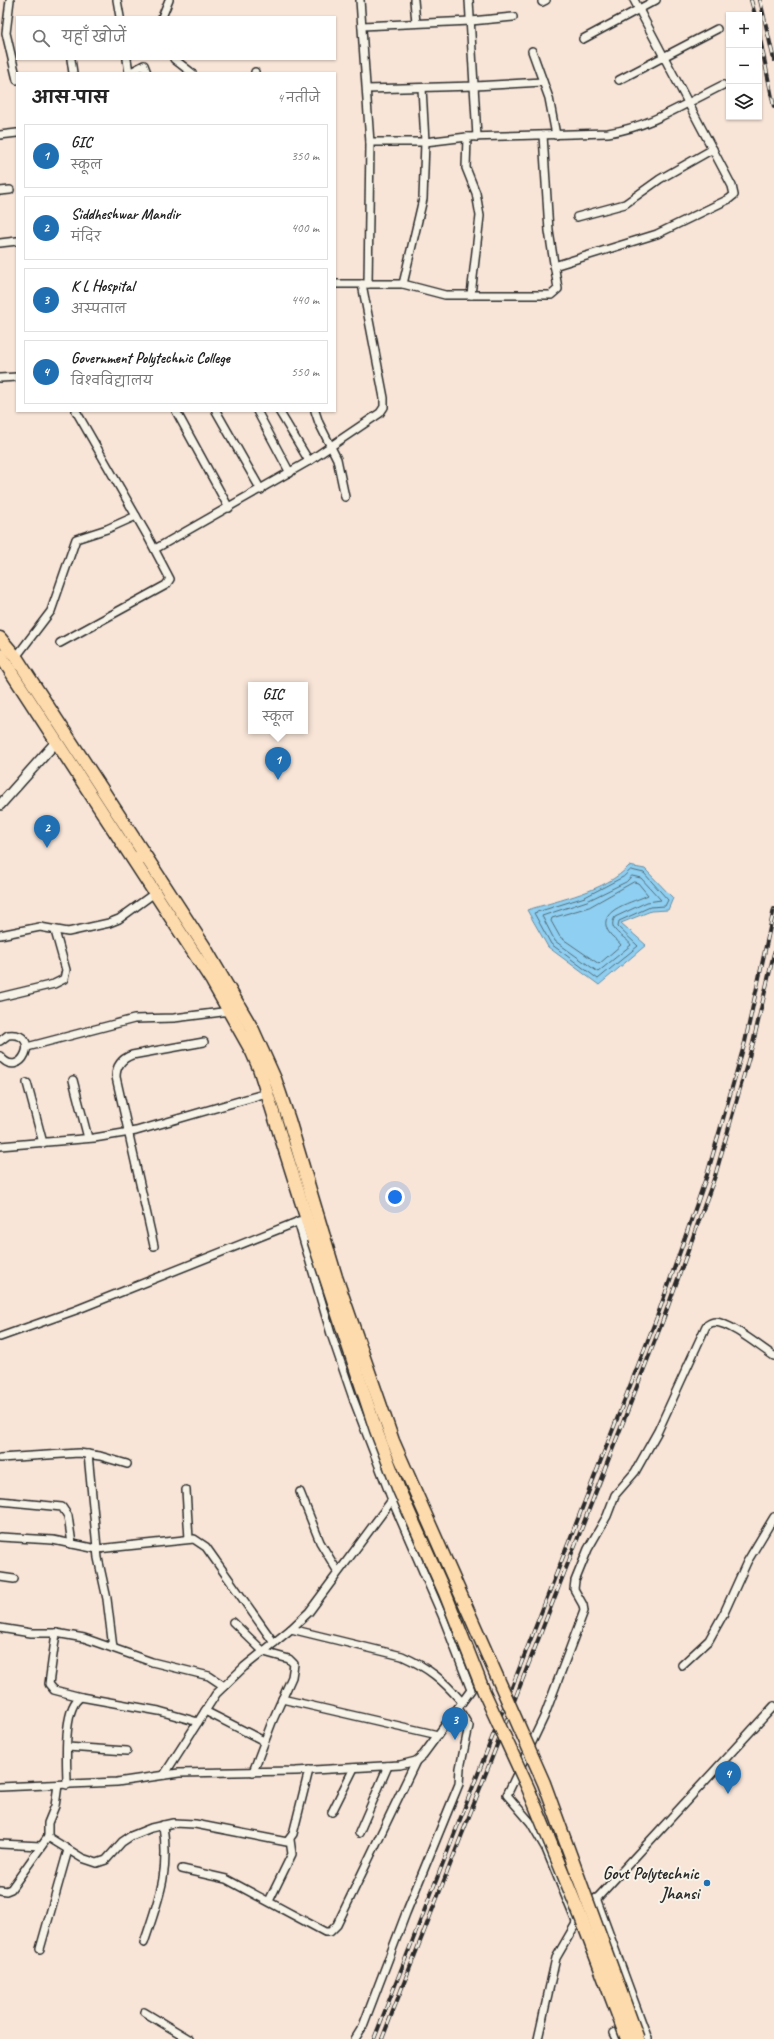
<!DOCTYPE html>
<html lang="hi">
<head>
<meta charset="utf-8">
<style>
  body { margin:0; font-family:Caveat,"Playpen Sans Deva",sans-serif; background:#f2f2f2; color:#222 }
  .controls { position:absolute; right:12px; top:12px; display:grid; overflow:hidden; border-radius:0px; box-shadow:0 1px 3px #0004 }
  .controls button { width:36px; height:36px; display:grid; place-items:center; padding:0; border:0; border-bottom:1px solid #e0e0e0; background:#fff; color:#222; font:20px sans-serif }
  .you { position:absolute; left:395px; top:1197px; width:14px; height:14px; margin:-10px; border:3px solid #fff; border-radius:50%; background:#1a73e8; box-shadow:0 0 0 6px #1a73e833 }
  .badge { display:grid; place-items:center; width:26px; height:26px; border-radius:50%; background:#1f6fb2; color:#fff; font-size:13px; font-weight:700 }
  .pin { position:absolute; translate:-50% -33px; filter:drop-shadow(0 1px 2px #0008) }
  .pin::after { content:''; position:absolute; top:21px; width:14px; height:12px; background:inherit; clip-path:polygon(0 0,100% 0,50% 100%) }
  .popup { position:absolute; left:248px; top:682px; width:60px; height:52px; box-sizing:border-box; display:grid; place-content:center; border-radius:0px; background:#fff; filter:drop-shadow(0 1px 3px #0005); font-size:13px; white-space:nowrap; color:#767676 }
  .popup b { font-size:15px; color:#222 }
  .popup::after { content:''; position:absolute; left:50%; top:100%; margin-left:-8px; border:8px solid transparent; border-top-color:#fff }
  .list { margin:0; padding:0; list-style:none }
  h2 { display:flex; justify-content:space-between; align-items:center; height:52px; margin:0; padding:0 16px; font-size:17px }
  h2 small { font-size:13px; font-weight:400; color:#767676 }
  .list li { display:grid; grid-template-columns:26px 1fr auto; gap:12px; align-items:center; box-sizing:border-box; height:64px; margin:0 8px 8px; padding:0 8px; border:1px solid #e0e0e0; border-radius:0px }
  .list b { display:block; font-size:15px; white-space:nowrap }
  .list p { margin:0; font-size:13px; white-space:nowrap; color:#767676 }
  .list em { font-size:13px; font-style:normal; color:#767676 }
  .icon { flex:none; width:22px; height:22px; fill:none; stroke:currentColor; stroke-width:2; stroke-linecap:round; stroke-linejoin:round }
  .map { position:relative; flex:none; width:774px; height:2039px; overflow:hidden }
  .search { position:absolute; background:#fff; box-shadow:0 1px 3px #0004; left:16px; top:16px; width:320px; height:44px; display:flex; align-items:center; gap:10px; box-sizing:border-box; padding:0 14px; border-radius:0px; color:#767676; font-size:15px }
  .panel { position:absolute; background:#fff; box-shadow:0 1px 3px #0004; left:16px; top:72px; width:320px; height:340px; border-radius:0px }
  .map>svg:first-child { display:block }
  .water { fill:#8fcff1; stroke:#678da2 }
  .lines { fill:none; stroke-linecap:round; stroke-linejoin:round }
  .shore { stroke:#536d7a; stroke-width:1 }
  .minor-casing { stroke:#2b2b2b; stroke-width:10 }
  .tertiary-casing { stroke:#2b2b2b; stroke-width:12 }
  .primary-casing { stroke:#2b2b2b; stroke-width:15 }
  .trunk-casing { stroke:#2b2b2b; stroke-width:15 }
  .minor { stroke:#f7f3e8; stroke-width:7 }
  .tertiary { stroke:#f7f3e8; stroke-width:9 }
  .primary { stroke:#fedbac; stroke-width:12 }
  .trunk { stroke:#fedbac; stroke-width:12 }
  .rail-casing { stroke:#2b2b2b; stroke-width:4 }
  .rail { stroke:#f7f3e8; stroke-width:2.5; stroke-dasharray:8; stroke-linecap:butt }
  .primary-bridge-casing { stroke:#2b2b2b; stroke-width:15; stroke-linecap:butt }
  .primary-bridge { stroke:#fedbac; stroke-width:12 }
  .poi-dot { fill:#1f6fb2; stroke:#f7f3e8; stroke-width:1.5 }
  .labels { text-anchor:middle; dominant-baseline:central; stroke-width:4; stroke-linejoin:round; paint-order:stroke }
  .poi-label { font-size:17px; font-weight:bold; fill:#2b2b2b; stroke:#f7f3e8; text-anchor:end }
</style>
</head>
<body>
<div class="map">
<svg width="774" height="2039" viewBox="0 0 774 2039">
  <rect width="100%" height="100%" fill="#f8e5d8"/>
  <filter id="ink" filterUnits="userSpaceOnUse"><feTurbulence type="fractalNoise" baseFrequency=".025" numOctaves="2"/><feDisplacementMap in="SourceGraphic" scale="8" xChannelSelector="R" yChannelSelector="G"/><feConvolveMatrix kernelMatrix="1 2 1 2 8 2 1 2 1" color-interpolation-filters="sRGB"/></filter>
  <g filter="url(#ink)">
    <!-- water -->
    <path class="water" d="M629,866L645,869L673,898L668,910L651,911L621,923L646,945L599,985L548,947L527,910C559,900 606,891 629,866Z"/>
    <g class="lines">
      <!-- shore -->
      <g class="shore">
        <polygon points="631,870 644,873 668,900 665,906 650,907 619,921 618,927 638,946 598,979 551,944 534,913 585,897 623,877"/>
        <path d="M632,876L641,878L661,900L647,902L615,917C606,931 626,936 631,945L598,972L555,941L542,916L587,901L626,882Z"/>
        <path d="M634,882L638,883L648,895C635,902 596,909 608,931C611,937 618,940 621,945L599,964L560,937L551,921L552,918L589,907Z"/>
      </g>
      <!-- minor casing -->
      <g class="minor-casing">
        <g id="minor">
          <polyline points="10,0 6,33 17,80"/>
          <polyline points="117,0 120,17"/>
          <polyline points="360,0 370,143 368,284"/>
          <polyline points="414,0 416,23"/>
          <polyline points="469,0 477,137"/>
          <polyline points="542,2 546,0"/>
          <polyline points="162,17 169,0"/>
          <polyline points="362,26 471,21 513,17"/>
          <polyline points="583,39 656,0"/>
          <polyline points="532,51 549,98 556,135"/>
          <polyline points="71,59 73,73"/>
          <polyline points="127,59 129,73 144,65 147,73"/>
          <polyline points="174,59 192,73"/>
          <polyline points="255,73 255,72"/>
          <polyline points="619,80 717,29"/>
          <polyline points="367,89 475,86 543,82"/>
          <polyline points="0,135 17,133"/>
          <polyline points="467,137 466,168 476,193 480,216 471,295"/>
          <path d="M370,142H425L467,137L608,133C650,127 686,103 723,85"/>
          <polyline points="0,191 10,190"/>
          <polyline points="577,217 625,204 660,179 713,149"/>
          <polyline points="0,243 17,241"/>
          <polyline points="554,266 657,234 729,199 734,195 732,186 634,0"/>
          <polyline points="335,284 403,284 445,295 551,295 558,289 549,231 543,135"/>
          <polyline points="403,284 423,199 425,142 422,88"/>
          <polyline points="0,378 17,377"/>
          <polyline points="176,411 229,508"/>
          <polyline points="216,411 261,490"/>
          <polyline points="257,411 290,473"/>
          <polyline points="279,411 309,461"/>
          <polyline points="315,411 319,423 337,459 345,497"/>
          <polyline points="155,549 309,461 380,413 384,407 384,398 362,284"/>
          <polyline points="60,643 166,585 170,579 147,535 76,411"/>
          <polyline points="16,657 51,611 76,539 107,529 136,516"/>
          <polyline points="0,935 40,927 68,932 109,923 119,919 156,892"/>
          <polyline points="0,997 54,984 64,979 66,970 55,931"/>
          <path d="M0,1041L8,1035C44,1031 20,1083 0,1056"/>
          <polyline points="27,1047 134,1019 174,1018 230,1011"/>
          <polyline points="73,1080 88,1138"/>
          <polyline points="27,1083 43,1143"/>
          <polyline points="0,1146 94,1138 136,1131 267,1093"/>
          <path d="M154,1246L116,1077C116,1066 121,1059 132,1055L204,1042"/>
          <polyline points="0,1337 76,1310 302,1220"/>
          <polyline points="88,1454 98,1558 107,1599 113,1648"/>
          <polyline points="0,1458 79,1453 100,1456 127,1464"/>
          <polyline points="186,1490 189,1539"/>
          <polyline points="300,1492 320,1542 338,1572"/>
          <polyline points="0,1501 62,1507 68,1516 72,1544"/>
          <polyline points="0,1537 53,1540 97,1549 194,1539 206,1547 274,1643"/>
          <polyline points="0,1577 14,1579"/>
          <polyline points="233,1622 264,1652 289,1659 294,1664 292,1677 272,1722 253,1772"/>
          <polyline points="0,1628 31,1633 56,1633 84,1638 152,1662 209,1676 224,1686"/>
          <path d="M291,1629L402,1656C429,1668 443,1680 462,1702"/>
          <polyline points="56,1633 49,1684 54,1690 81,1697"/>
          <polyline points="682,1665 709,1640 724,1613 747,1562 774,1517"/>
          <polyline points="282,1699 438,1735"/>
          <polyline points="205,1711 264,1741"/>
          <polyline points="67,1747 127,1751"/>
          <polyline points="164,1775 216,1694 244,1667 291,1629 309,1612 392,1500 354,1401 331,1334 298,1221"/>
          <polyline points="58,1785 55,1806 48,1823 48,1837 82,1858 97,1863 106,1860 122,1842 131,1836 151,1828 173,1823 195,1824 287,1842 293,1834 309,1770"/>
          <path d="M67,1785C67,1765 62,1707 81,1697L159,1711L198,1722"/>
          <polyline points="0,1787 117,1782 179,1773 296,1771 400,1765 416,1761 423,1755 471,1690 442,1615 392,1500"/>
          <polyline points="332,1812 354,1768"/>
          <polyline points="359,1833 388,1766"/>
          <polyline points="0,1844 41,1846"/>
          <polyline points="182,1869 226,1879 325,1932 330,1932 337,1925 416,1761"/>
          <polyline points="0,1890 6,1891 11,1889 48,1837"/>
          <polyline points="596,1898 648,2039"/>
          <polyline points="269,1901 292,1854 290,1840"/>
          <polyline points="589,1907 774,1706"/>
          <path d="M576,1922L546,1849L531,1823L507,1795L544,1717L584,1611L583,1605L574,1589L575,1581L588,1549L607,1516L615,1495L635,1472L658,1431L706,1326C709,1324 711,1322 715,1322C731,1323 760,1347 774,1356"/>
          <path d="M144,1943C159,1898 170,1873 163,1825"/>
          <polyline points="40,1949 68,1850"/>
          <polyline points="144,2012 189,2039"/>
          <polyline points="355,2039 363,2026 406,1913 459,1784 460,1768 469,1726 458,1708"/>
          <polyline points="538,2039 556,1958 578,1920"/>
          <polyline points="617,2039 614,2033 627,2027"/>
        </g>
      </g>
      <!-- tertiary casing -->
      <g class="tertiary-casing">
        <polyline id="tertiary" points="0,805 57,741"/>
      </g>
      <!-- primary casing -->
      <g class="primary-casing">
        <g id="primary">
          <polyline points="0,638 16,657 204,946 253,1030 275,1079 289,1120 324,1237"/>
          <polyline points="0,655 212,981 252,1052 259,1068 313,1239"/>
        </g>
      </g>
      <!-- trunk casing -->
      <g class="trunk-casing">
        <polyline id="trunk" points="135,860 143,854"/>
      </g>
      <!-- minor -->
      <use href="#minor" class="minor"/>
      <!-- tertiary -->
      <use href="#tertiary" class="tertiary"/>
      <!-- primary -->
      <use href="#primary" class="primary"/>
      <!-- trunk -->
      <use href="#trunk" class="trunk"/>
      <!-- rail casing -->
      <g class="rail-casing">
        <g id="rail">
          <polyline points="751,0 755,15"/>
          <polyline points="760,0 774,60"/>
          <polyline points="759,34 774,107"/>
          <polyline points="374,2039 657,1317 707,1175 745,1042 774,909"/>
          <polyline points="382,2039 663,1320 715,1176 753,1043 774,953"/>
        </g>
      </g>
      <!-- rail -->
      <use href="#rail" class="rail"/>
      <!-- primary-bridge casing -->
      <g class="primary-bridge-casing">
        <g id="primary-bridge">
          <polyline points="324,1237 336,1277 393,1441 544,1783 638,2039"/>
          <polyline points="313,1239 376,1430 399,1490 445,1593 484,1692 528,1788 582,1920 627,2039"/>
        </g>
      </g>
      <!-- primary-bridge -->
      <use href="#primary-bridge" class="primary-bridge"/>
    </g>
  </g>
  <!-- markers -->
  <circle class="poi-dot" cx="707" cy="1883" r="4"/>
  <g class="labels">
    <!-- poi labels -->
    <g class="poi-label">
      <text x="699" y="1873">Govt Polytechnic<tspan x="699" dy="20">Jhansi</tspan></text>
    </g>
  </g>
</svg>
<div class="controls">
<button>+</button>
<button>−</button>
<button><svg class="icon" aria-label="layers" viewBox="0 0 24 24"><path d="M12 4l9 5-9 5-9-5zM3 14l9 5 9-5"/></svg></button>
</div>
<div class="you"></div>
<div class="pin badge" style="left:278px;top:780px">1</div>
<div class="popup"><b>GIC</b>स्कूल</div>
<div class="pin badge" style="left:47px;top:848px">2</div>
<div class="pin badge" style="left:455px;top:1740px">3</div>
<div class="pin badge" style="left:728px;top:1794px">4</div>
<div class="search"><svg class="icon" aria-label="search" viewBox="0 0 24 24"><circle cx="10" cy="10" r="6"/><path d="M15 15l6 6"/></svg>यहाँ खोजें</div>
<section class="panel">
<h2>आस-पास<small>4 नतीजे</small></h2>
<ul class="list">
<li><span class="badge">1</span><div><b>GIC</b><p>स्कूल</p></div><em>350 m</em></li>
<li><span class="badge">2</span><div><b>Siddheshwar Mandir</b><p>मंदिर</p></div><em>400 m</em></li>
<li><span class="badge">3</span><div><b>K L Hospital</b><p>अस्पताल</p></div><em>440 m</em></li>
<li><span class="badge">4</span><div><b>Government Polytechnic College</b><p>विश्वविद्यालय</p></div><em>550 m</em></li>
</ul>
</section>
</div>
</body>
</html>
